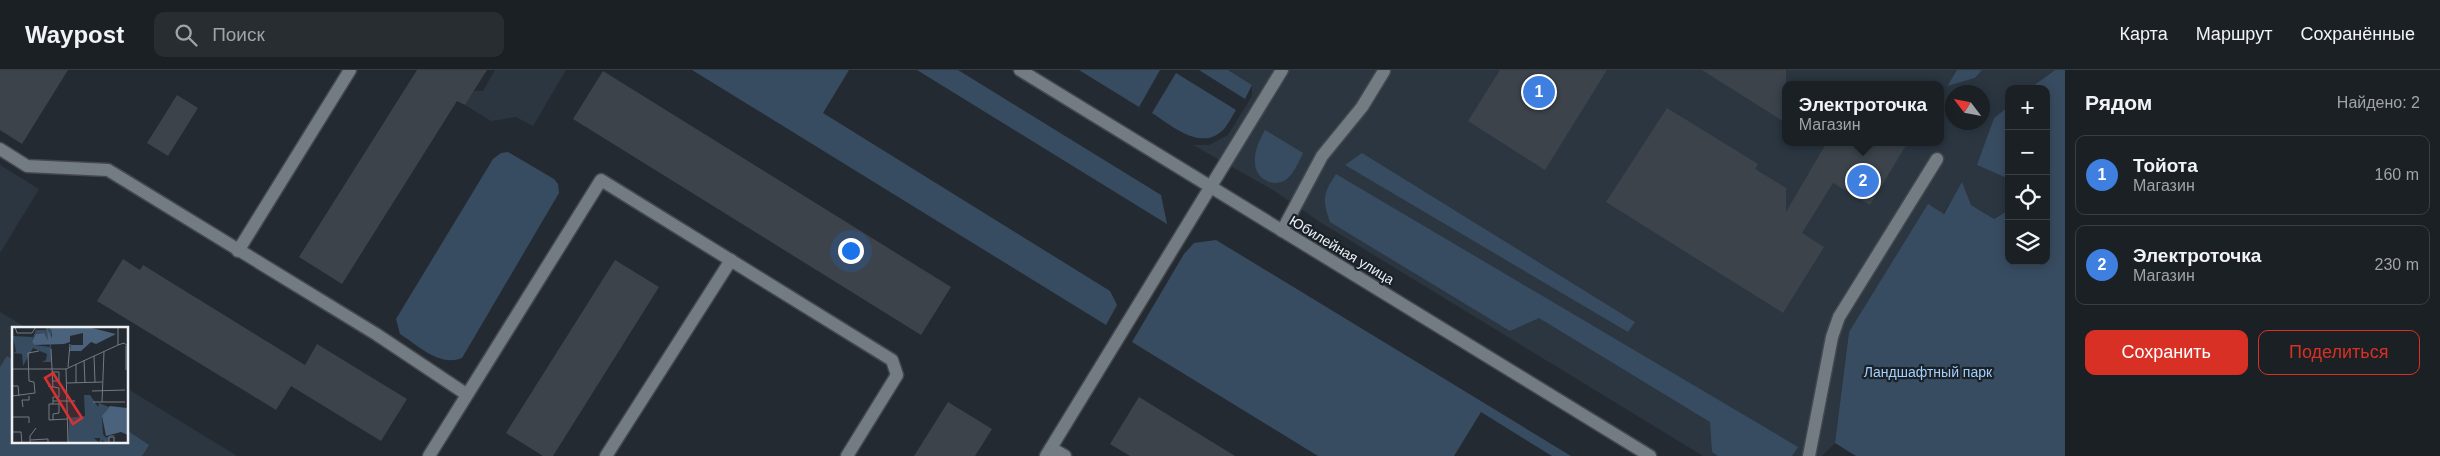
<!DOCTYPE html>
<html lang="ru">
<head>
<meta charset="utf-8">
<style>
  body { margin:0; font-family:Helvetica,sans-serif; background:#282d32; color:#f1f3f6 }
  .controls { position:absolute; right:15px; top:15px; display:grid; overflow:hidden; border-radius:10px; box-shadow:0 2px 12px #0003 }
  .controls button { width:45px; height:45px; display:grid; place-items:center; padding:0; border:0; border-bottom:1px solid #393e42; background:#1b2025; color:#f1f3f6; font:25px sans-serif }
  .compass { position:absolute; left:1945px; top:15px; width:45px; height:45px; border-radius:50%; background:#1b2025; box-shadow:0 2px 12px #0003; rotate:302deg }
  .you { position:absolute; left:850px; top:180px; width:18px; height:18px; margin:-12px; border:4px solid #fff; border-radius:50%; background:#1a73e8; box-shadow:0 0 0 8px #1a73e833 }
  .badge { display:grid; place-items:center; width:32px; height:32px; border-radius:50%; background:#d93025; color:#fff; font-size:16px; font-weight:700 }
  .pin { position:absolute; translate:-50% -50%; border:2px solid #fff; box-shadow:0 1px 5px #0006 }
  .popup { position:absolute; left:1782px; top:11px; width:162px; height:65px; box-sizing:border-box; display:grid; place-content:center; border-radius:10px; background:#1b2025; filter:drop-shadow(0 1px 4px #0005); font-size:16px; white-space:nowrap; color:#a0a3a7 }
  .popup b { font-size:19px; color:#f1f3f6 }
  .popup::after { content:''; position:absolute; left:50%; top:100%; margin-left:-10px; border:10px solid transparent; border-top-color:#1b2025 }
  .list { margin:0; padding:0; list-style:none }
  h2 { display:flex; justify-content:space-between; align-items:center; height:65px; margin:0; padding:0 20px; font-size:21px }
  h2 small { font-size:16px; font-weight:400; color:#a0a3a7 }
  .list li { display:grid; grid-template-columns:32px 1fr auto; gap:15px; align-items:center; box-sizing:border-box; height:80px; margin:0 10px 10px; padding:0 10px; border:1px solid #393e42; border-radius:10px }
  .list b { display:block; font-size:19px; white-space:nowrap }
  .list p { margin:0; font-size:16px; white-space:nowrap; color:#a0a3a7 }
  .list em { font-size:16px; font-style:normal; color:#a0a3a7 }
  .actions { display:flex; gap:10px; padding:15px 20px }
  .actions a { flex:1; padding:11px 0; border:1px solid #d93025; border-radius:10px; text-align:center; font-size:18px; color:#d93025 }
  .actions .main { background:#d93025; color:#fff }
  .icon { flex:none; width:28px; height:28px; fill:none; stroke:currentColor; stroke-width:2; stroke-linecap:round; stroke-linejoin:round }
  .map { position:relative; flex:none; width:2065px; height:386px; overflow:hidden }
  header { display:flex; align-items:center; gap:30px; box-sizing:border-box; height:70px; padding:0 25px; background:#1b2025; border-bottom:1px solid #393e42 }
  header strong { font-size:24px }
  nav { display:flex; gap:28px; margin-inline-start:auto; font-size:18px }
  .search { width:350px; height:45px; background:#282d32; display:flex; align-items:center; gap:12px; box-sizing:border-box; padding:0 18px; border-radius:10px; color:#a0a3a7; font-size:19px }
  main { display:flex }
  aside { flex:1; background:#1b2025 }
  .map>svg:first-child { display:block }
  .built { fill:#2b3641; fill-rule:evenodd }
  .green { fill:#384c61 }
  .building { fill:#3c434b }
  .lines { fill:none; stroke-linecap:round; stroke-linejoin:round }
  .lane-casing { stroke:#43484e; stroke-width:15 }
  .secondary-casing { stroke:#43484e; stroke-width:15 }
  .lane { stroke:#737b83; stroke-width:12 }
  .secondary { stroke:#737b83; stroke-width:12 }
  .labels { text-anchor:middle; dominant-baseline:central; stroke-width:4.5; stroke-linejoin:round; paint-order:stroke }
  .street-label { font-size:14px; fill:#edf1f6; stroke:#1a2127 }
  .park-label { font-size:14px; fill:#a3cffd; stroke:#1a2127 }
  .inset-road { fill:none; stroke:#747a80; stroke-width:1 }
  .view { fill:#d73232; fill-opacity:0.15; stroke:#d73232; stroke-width:2.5 }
  .inset-edge { fill:none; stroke:#edf1f6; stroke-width:2.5 }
</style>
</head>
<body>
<header>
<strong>Waypost</strong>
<div class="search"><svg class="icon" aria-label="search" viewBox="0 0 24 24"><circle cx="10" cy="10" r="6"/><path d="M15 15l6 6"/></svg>Поиск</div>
<nav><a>Карта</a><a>Маршрут</a><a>Сохранённые</a></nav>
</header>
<main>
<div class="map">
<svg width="2065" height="386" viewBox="0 0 2065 386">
  <rect width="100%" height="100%" fill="#242a31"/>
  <!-- built -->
  <g class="built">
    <polygon points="495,0 566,0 533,56 516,47 491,51 465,35 474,21 483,21"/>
    <path d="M1228,0H1957L1947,15L1975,8L1982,0H2055L2029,19H2009V36L1994,48L1978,95L2009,109V140L1994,149L1971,135L1962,113L1943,144L1849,262L1835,373L1822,386H1703L1323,154L1273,120L1193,75H1209L1228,65L1252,26V15ZM1786,15H1940V72H1786ZM1952,22H1982V52H1952Z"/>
    <polygon points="0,95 39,119 0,183"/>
    <polygon points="0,242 27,258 14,258 14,372 128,372 128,319 237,386 0,386"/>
  </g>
  <!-- green -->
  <g class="green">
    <polygon points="692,0 849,0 823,43 1110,221 1117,235 1106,255"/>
    <polygon points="917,0 958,0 1161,125 1167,154"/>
    <polygon points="1079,0 1160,0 1139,37"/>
    <polygon points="1199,0 1228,0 1252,15 1245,29"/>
    <polygon points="1957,0 1982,0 1975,8 1947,16"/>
    <polygon points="2055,0 2065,0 2065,386 1856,386 1835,373 1849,262 1928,134 1944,144 1962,112 1971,135 1994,149 2009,140 2009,191 2046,191 2046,19 2029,19"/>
    <path d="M1176,3L1236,40C1232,46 1228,55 1223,60C1201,82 1171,55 1152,43Z"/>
    <polygon points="2009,36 2009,109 1977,95 1994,48"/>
    <path d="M1265,60L1303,83C1299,91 1295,101 1289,107C1277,120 1255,110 1255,93C1254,81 1259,71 1265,60Z"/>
    <path d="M508,82L554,109L558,114L559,123L462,288C439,297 419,276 400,264L396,249L493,89L501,83Z"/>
    <polygon points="1362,83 1635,252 1628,262 1345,95"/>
    <path d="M1336,104L1798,377L1792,386H1718L1712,382L1710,352L1539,248L1510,261L1330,152C1322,129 1323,124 1336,104Z"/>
    <polygon points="1216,170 1571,386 1552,386 1481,342 1454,386 1318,386 1132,272 1184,184 1194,173"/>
    <polygon points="7,286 14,291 14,372 128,372 128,361 149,375 142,386 0,386 0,297"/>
  </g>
  <!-- building -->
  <g class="building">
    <polygon points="0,0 68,0 22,74 0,60"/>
    <polygon points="417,0 487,0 465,35 457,31 342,214 299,187"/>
    <polygon points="1500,0 1607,0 1545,100 1468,51"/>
    <polygon points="1702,0 1786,0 1786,53"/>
    <polygon points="603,1 951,217 921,265 573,49"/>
    <polygon points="177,25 198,38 168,86 147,73"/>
    <polygon points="1667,38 1758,94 1755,99 1786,118 1786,142 1827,72 1908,72 1870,135 1833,113 1802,163 1824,177 1783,243 1606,132"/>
    <polygon points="123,189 140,200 143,195 305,295 317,274 407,329 381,371 291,316 276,340 97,231"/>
    <polygon points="615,190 659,217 553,386 543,386 506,363"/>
    <polygon points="1139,327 1235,386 1130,386 1110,374"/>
    <polygon points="948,332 992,359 975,386 914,386"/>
  </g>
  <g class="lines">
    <!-- lane casing -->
    <g class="lane-casing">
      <g id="lane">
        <polyline points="0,79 27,96 108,100 376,264 466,324"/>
        <polyline points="1282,161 1322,86 1362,37 1384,1"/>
        <polyline points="238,181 350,0"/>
        <polyline points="1051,378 1065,386"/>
        <polyline points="429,386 601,110 892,290 897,305 847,386"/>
        <polyline points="606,386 731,190"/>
        <polyline points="1046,386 1282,0"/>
        <polyline points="1809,386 1832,267 1839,247 1937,89"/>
      </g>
    </g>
    <!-- secondary casing -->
    <g class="secondary-casing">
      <polyline id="secondary" points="1020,0 1650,386"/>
    </g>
    <!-- lane -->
    <use href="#lane" class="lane"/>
    <!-- secondary -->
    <use href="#secondary" class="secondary"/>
  </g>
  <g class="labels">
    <!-- street labels -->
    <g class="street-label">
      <text transform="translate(1342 180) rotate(31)">Юбилейная улица</text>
    </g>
    <!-- park labels -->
    <g class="park-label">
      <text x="1928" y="302">Ландшафтный парк</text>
    </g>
  </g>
  <!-- overview -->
  <g transform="translate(12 257)">
    <rect width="116" height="116" fill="#242a31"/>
    <path d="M34,0L39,2V35H30L34,33L35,27L21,21L11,39L10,27L0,26L4,25L1,9L21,10L24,3H34ZM36,3L38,20L22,18L20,13L24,7L32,6L36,13ZM72,68H78L86,80L87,76L97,80L90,90L91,107L94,111L99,108H104L97,110L96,116H102H95L90,113L88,116V111H82L87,116H56L57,91L73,89Z" fill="#384c61" fill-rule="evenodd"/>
    <path d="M35,0H76L104,7L84,17L79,15L69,24H58L59,18H71V6L58,9V15L52,17L22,18L20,14L24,7L32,6L36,13L35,2L40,11L39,2ZM116,21V108L109,105L94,109L90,89L98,79L115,81Z" fill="#4a627b"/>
    <path class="inset-road" d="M3,0L5,6H20L24,0M106,0V18M114,19V43M39,22L41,61M82,29L83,55M72,33L73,56M64,37V56M56,40L58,17M0,42H54L56,117M54,42L106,18L112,16L117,20M40,45H47V54H41M55,56L90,55M0,59H6L7,69M36,59L47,61V70H41V77M80,64L113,63M0,69L23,66L22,55L17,54L16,26L27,24M41,74H63M81,75H113M90,75L92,24M47,77H37V93L55,92M11,80L10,73H17V69M0,90H17V96M41,93V87L47,86V74M0,105H9L10,117M18,113L36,112V117M97,116V110H102V117M18,117V109L24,101"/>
    <path class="view" d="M41,46L70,91L61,97L33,51Z"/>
    <rect width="116" height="116" class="inset-edge"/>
  </g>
</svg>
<div class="controls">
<button>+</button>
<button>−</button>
<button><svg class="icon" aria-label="locate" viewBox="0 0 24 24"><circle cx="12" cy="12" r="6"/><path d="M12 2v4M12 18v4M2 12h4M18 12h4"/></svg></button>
<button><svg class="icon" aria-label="layers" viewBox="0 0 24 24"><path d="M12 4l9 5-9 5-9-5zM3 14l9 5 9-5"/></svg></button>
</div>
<svg class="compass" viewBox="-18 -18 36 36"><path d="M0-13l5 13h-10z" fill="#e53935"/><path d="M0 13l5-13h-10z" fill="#a0a3a7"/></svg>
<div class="you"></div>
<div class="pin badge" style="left:1539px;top:22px;background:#3f7fe0">1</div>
<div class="pin badge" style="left:1863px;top:111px;background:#3f7fe0">2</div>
<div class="popup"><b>Электроточка</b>Магазин</div>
</div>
<aside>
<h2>Рядом<small>Найдено: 2</small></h2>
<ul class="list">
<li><span class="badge" style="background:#3f7fe0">1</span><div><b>Тойота</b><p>Магазин</p></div><em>160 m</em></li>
<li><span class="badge" style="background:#3f7fe0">2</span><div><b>Электроточка</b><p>Магазин</p></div><em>230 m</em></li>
</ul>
<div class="actions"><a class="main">Сохранить</a><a>Поделиться</a></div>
</aside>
</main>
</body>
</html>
